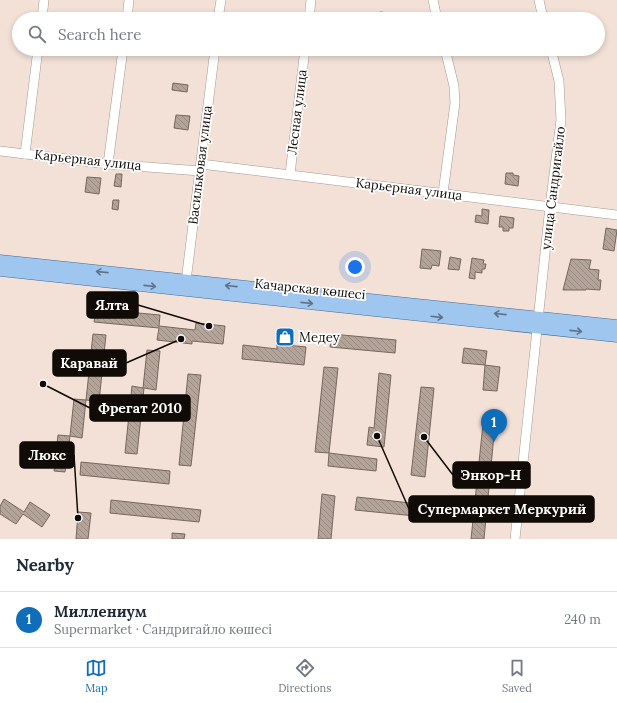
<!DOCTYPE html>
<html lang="en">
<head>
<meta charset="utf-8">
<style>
  body { margin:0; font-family:Lora,serif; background:#f2f2f3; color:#1f2937 }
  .you { position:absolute; left:355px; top:267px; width:14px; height:14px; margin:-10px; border:3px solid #fff; border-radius:50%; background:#1a73e8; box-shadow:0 0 0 6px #1a73e833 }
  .badge { display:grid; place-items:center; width:26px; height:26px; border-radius:50%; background:#0f6db9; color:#fff; font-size:13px; font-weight:700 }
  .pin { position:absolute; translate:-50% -33px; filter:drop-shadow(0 1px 2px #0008) }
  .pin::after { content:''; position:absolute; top:21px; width:14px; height:12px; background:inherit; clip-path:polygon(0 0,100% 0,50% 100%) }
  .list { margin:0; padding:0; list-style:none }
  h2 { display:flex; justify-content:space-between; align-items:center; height:52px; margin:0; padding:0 16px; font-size:17px }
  h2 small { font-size:13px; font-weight:400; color:#747a83 }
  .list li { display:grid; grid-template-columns:26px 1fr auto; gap:12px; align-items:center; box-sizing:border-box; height:56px; padding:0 16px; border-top:1px solid #e0e1e3 }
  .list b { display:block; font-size:15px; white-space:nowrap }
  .list p { margin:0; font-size:13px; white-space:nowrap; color:#747a83 }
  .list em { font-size:13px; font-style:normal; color:#747a83 }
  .icon { flex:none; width:22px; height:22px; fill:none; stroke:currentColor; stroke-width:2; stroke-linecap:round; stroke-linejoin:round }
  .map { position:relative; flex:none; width:617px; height:539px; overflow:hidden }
  .search { position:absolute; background:#fff; box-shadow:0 2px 6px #0003; left:12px; right:12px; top:12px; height:44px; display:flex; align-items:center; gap:10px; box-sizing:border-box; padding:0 14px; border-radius:22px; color:#747a83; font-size:15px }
  .sheet { height:108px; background:#fff }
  nav { display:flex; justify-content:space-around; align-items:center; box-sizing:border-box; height:56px; border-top:1px solid #e0e1e3; background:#fff; font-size:11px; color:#747a83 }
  nav a { display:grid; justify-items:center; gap:2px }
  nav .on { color:#0f6db9 }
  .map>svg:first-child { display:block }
  .building { fill:url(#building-back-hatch); stroke:#76675d }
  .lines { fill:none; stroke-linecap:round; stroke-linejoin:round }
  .minor-casing { stroke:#a8988e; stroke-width:10 }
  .major-casing { stroke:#436c96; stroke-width:13 }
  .minor { stroke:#fff; stroke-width:9 }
  .major { stroke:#9fc6ee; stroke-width:12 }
  .oneway { stroke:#5f7286 }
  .labels { text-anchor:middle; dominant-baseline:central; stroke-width:3.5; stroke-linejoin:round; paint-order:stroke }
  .street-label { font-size:13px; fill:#100b07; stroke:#fff }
  .poi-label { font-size:13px; fill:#100b07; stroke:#fff; text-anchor:start }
  .leader { fill:none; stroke:#100b07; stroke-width:1.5 }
  .callout-dot { fill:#100b07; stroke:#fff; stroke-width:1.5 }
  .callout { fill:#100b07; stroke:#100b07; stroke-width:1.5 }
  .callout-label { font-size:14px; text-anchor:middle; font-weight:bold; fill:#fff }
</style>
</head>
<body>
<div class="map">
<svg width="617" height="539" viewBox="0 0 617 539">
  <defs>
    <pattern id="building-back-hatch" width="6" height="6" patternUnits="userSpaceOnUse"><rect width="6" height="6" fill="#b3a399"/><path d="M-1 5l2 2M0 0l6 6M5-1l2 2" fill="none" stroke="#998b82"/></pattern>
  </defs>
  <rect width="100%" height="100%" fill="#f3e1d7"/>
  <!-- building -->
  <g class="building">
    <polygon points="380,12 412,16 411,19 379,19"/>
    <polygon points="173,83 188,85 187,92 172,90"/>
    <polygon points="176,115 190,116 188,130 174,128"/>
    <polygon points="506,173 513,173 513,175 519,176 518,186 505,184"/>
    <polygon points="116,174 122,174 121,187 114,186"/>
    <polygon points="87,177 101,178 99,194 85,192"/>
    <polygon points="113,200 119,200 118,210 112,209"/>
    <polygon points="482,209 489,210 488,224 475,222 476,215 482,216"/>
    <polygon points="500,216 514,218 513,228 509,228 509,231 503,231 503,227 499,227"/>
    <polygon points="606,228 617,230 614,251 603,249"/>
    <polygon points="422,249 441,251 439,266 432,265 431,269 420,268"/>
    <polygon points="450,257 461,259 459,270 448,269"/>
    <polygon points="472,258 484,260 483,264 486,264 485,269 482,269 482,273 475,272 475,279 469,278"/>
    <polygon points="571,259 591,260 589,269 599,270 598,280 601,280 600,290 586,289 586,290 563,290"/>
    <polygon points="96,309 160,315 159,326 195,330 196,323 225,326 223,344 192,341 192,344 157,340 159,328 94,322"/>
    <polygon points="93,334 106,335 99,402 86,400"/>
    <polygon points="332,334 396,340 395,353 330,347"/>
    <polygon points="277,344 306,347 304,365 242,359 243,345 277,349"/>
    <polygon points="464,348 487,351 485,365 462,363"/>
    <polygon points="147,350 160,351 156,390 144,388 137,454 125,453 132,386 143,388"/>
    <polygon points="485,365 500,367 497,391 483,390"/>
    <polygon points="324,367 338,368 329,453 315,452"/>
    <polygon points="379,373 391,375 384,447 367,445 369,427 374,428"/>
    <polygon points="188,374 201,375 191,466 179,465"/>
    <polygon points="421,387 434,388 425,477 411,475"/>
    <polygon points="74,399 86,400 82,438 70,436"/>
    <polygon points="483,424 495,425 484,539 471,539"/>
    <polygon points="58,435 70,436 65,472 54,471"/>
    <polygon points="329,453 377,459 376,471 328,466"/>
    <polygon points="81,462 170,471 169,484 80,475"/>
    <polygon points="322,494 335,496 331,539 318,539"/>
    <polygon points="357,497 446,507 445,519 355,510"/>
    <polygon points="4,499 24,512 30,502 50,515 42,527 23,514 16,524 0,514 0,506"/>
    <polygon points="111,500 201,510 199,522 110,513"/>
    <polygon points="78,512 91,513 88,539 76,539"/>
    <polygon points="172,533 185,534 184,539 172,539"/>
  </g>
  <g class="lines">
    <!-- minor casing -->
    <g class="minor-casing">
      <g id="minor">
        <polyline points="433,0 437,19"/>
        <polyline points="539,0 543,19"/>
        <polyline points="42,19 44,0"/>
        <polyline points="127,19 129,0"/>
        <polyline points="218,19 221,0"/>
        <polyline points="309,19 311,0"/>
        <polyline points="0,151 108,164 200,171"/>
        <polyline points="25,154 38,49"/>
        <polyline points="108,164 123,49"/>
        <polyline points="201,164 617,215"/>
        <polyline points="290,174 305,49"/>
        <polyline points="443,193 455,103 454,86 445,49"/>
        <polyline points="186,281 215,49"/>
        <polyline points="515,539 550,206 561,120 559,81 551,49"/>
      </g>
    </g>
    <!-- major casing -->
    <g class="major-casing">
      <g id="major">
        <polyline points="0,261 617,326"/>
        <polyline points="0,270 617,336"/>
      </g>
    </g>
    <!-- minor -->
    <use href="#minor" class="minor"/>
    <!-- major -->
    <use href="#major" class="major"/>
  </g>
  <!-- one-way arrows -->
  <defs><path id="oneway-shaft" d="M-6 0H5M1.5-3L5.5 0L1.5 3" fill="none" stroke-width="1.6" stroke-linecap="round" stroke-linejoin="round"/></defs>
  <g class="oneway">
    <use href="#oneway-shaft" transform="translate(102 272) rotate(-174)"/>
    <use href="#oneway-shaft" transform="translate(150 286) rotate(6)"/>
    <use href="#oneway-shaft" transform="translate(231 286) rotate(-174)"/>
    <use href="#oneway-shaft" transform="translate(307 303) rotate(6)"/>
    <use href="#oneway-shaft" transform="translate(500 314) rotate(-174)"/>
    <use href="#oneway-shaft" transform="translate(437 317) rotate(7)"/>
    <use href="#oneway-shaft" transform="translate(576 331) rotate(6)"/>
  </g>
  <!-- icons -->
  <defs>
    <g id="shop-square" transform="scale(1)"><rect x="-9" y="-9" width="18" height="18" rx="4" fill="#0f6db9" stroke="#fff"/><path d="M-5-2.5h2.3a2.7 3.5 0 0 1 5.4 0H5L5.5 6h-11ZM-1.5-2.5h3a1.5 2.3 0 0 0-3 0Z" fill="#fff"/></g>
  </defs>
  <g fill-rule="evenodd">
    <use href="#shop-square" x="285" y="337"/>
  </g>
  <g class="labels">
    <!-- street labels -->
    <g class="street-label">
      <text transform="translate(297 112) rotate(-83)">Лесная улица</text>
      <text transform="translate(88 160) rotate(6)">Карьерная улица</text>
      <text transform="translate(200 165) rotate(-83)">Васильковая улица</text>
      <text transform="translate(553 188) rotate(-83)">улица Сандригайло</text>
      <text transform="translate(409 189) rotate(7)">Карьерная улица</text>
      <text transform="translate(310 289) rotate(6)">Качарская көшесі</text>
    </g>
    <!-- poi labels -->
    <g class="poi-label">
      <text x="299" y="337">Медеу</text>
    </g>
  </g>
  <!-- callouts -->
  <path class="leader" d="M209 326L138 305M181 339L126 363M43 384L90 408M78 518L74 455M424 437L453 475M377 436L409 509"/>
  <g class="callout-dot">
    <circle cx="209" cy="326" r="4"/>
    <circle cx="181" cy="339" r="4"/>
    <circle cx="43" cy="384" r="4"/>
    <circle cx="78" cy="518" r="4"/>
    <circle cx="424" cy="437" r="4"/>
    <circle cx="377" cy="436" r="4"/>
  </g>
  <g class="callout">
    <rect x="87" y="292" width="51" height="26" rx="4"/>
    <rect x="53" y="350" width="73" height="26" rx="4"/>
    <rect x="90" y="395" width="100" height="26" rx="4"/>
    <rect x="20" y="442" width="54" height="26" rx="4"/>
    <rect x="453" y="462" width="77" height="26" rx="4"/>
    <rect x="409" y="496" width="185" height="26" rx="4"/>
  </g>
  <g class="callout-label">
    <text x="112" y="310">Ялта</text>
    <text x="89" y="368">Каравай</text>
    <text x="140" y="413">Фрегат 2010</text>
    <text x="47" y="460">Люкс</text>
    <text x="491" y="480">Энкор-Н</text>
    <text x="502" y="514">Супермаркет Меркурий</text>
  </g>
</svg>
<div class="you"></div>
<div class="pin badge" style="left:494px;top:442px">1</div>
<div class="search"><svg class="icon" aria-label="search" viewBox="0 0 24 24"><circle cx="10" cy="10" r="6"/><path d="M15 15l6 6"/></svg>Search here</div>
</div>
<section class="sheet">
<h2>Nearby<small></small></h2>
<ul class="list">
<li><span class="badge">1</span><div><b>Миллениум</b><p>Supermarket · Сандригайло көшесі</p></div><em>240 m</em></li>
</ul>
</section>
<nav>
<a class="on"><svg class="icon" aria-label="map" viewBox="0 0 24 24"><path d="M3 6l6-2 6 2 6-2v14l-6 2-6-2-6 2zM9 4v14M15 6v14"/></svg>Map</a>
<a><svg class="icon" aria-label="directions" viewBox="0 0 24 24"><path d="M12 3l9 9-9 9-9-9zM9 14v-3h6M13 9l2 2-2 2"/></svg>Directions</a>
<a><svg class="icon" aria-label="saved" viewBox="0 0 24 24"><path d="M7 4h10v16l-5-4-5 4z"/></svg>Saved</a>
</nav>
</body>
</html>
